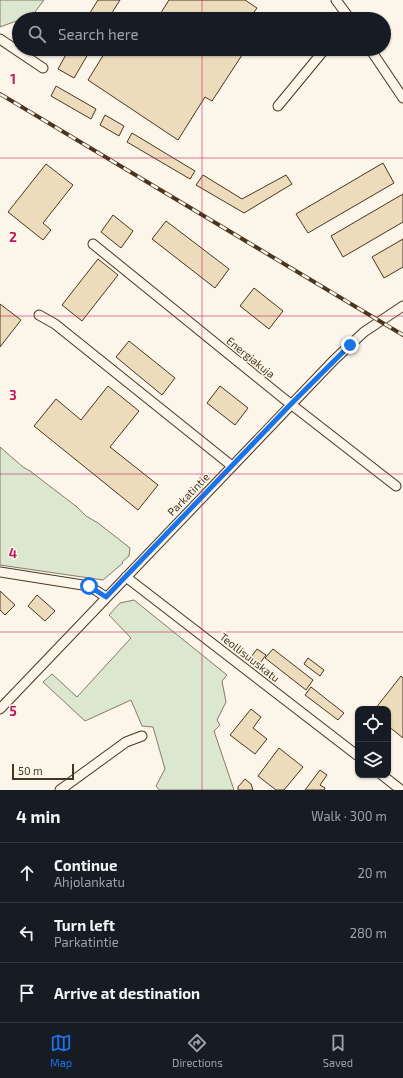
<!DOCTYPE html>
<html lang="en">
<head>
<meta charset="utf-8">
<style>
  body { margin:0; font-family:"Exo 2",sans-serif; background:#20242c; color:#f1f3f6 }
  .controls { position:absolute; right:12px; bottom:12px; display:grid; overflow:hidden; border-radius:8px; box-shadow:0 1px 3px #0004 }
  .controls button { width:36px; height:36px; display:grid; place-items:center; padding:0; border:0; border-bottom:1px solid #363941; background:#171b24; color:#f1f3f6; font:20px sans-serif }
  .scale { position:absolute; left:12px; bottom:10px; width:62px; box-sizing:border-box; padding-left:4px; border:2px solid #4a3520; border-top:0; font-size:11px; line-height:14px; white-space:nowrap; color:#4a3520; -webkit-text-stroke:3px #fbf6e9; paint-order:stroke }
  .stop { position:absolute; width:12px; height:12px; margin:-9px; border:3px solid #1a73e8; border-radius:50%; background:#fff }
  .stop.end { background:#1a73e8; border-color:#fff; box-shadow:0 1px 4px #0008 }
  .list { margin:0; padding:0; list-style:none }
  h2 { display:flex; justify-content:space-between; align-items:center; height:52px; margin:0; padding:0 16px; font-size:17px }
  h2 small { font-size:13px; font-weight:400; color:#9ea1a6 }
  .list li { display:grid; grid-template-columns:26px 1fr auto; gap:12px; align-items:center; box-sizing:border-box; height:60px; padding:0 16px; border-top:1px solid #363941 }
  .list b { display:block; font-size:15px; white-space:nowrap }
  .list p { margin:0; font-size:13px; white-space:nowrap; color:#9ea1a6 }
  .list em { font-size:13px; font-style:normal; color:#9ea1a6 }
  .icon { flex:none; width:22px; height:22px; fill:none; stroke:currentColor; stroke-width:2; stroke-linecap:round; stroke-linejoin:round }
  .map { position:relative; flex:none; width:403px; height:790px; overflow:hidden }
  .search { position:absolute; background:#171b24; box-shadow:0 1px 3px #0004; left:12px; right:12px; top:12px; height:44px; display:flex; align-items:center; gap:10px; box-sizing:border-box; padding:0 14px; border-radius:22px; color:#9ea1a6; font-size:15px }
  .sheet { height:232px; background:#171b24 }
  nav { display:flex; justify-content:space-around; align-items:center; box-sizing:border-box; height:56px; border-top:1px solid #363941; background:#171b24; font-size:11px; color:#9ea1a6 }
  nav a { display:grid; justify-items:center; gap:2px }
  nav .on { color:#1a73e8 }
  .map>svg:first-child { display:block }
  .green { fill:#dce7d0; stroke:#887966 }
  .building { fill:#ecdcbc; stroke:#4a3520 }
  .lines { fill:none; stroke-linecap:round; stroke-linejoin:round }
  .minor-casing { stroke:#4a3520; stroke-width:11 }
  .minor { stroke:#fbf6e9; stroke-width:9 }
  .rail-casing { stroke:#4a3520; stroke-width:4 }
  .rail { stroke:#fbf6e9; stroke-width:2.5; stroke-dasharray:8; stroke-linecap:butt }
  .route { stroke:#1a73e8; stroke-width:5 }
  .grid { fill:none; stroke:#c2185b; stroke-width:1; stroke-opacity:0.55 }
  .labels { text-anchor:middle; dominant-baseline:central; stroke-width:3; stroke-linejoin:round; paint-order:stroke }
  .street-label { font-size:11px; fill:#4a3520; stroke:#fbf6e9 }
  .grid-label { font-size:13px; text-anchor:middle; font-weight:bold; fill:#c2185b; stroke:#fbf6e9; stroke-width:3; stroke-linejoin:round; paint-order:stroke }
</style>
</head>
<body>
<div class="map">
<svg width="403" height="790" viewBox="0 0 403 790">
  <rect width="100%" height="100%" fill="#fbf6e9"/>
  <!-- green -->
  <g class="green">
    <polygon points="0,0 44,0 32,16 19,19 19,20 0,27"/>
    <polygon points="0,447 23,467 30,471 77,507 86,516 98,523 130,548 129,556 122,562 123,563 103,580 0,565"/>
    <polygon points="134,600 227,675 222,681 226,702 217,720 220,725 214,731 234,790 159,790 156,786 165,769 153,727 142,726 131,700 85,721 43,682 52,674 77,697 131,638 109,615 120,603"/>
  </g>
  <!-- building -->
  <g class="building">
    <polygon points="98,0 120,0 108,19 86,19"/>
    <polygon points="169,0 245,0 257,8 252,15 257,18 256,19 157,19"/>
    <polygon points="69,49 91,49 74,78 58,69"/>
    <polygon points="107,49 246,49 212,101 205,97 178,140 88,80"/>
    <polygon points="56,86 96,109 91,119 51,96"/>
    <polygon points="105,115 124,126 119,136 100,125"/>
    <polygon points="132,133 195,171 190,179 127,142"/>
    <polygon points="383,163 394,183 308,233 296,214"/>
    <polygon points="46,164 73,185 43,223 51,230 43,240 8,212"/>
    <polygon points="203,175 242,199 286,175 292,184 244,213 196,185"/>
    <polygon points="403,194 403,222 343,257 331,236"/>
    <polygon points="113,215 133,231 121,248 101,232"/>
    <polygon points="166,221 229,269 215,288 152,239"/>
    <polygon points="403,239 403,267 384,278 372,257"/>
    <polygon points="98,259 118,275 82,321 62,305"/>
    <polygon points="254,288 283,311 269,329 240,306"/>
    <polygon points="0,304 21,320 0,347"/>
    <polygon points="129,341 175,378 162,395 116,357"/>
    <polygon points="108,386 139,411 110,447 158,485 138,510 34,426 56,399 81,420"/>
    <polygon points="220,386 248,408 235,425 207,403"/>
    <polygon points="0,591 15,605 5,615 0,610"/>
    <polygon points="37,595 55,611 45,621 28,606"/>
    <polygon points="257,649 266,655 260,663 251,657"/>
    <polygon points="273,649 313,680 306,690 265,658"/>
    <polygon points="308,658 324,670 320,676 304,664"/>
    <polygon points="401,676 403,678 403,738 388,726 388,709 375,709"/>
    <polygon points="311,687 344,713 338,720 305,695"/>
    <polygon points="251,709 261,717 253,728 267,739 255,754 230,735"/>
    <polygon points="279,748 303,767 284,790 276,790 258,776"/>
    <polygon points="320,770 327,775 320,785 325,788 324,790 305,790"/>
    <polygon points="245,779 251,784 253,790 238,790 238,787"/>
  </g>
  <g class="lines">
    <!-- minor casing -->
    <g class="minor-casing">
      <g id="minor">
        <polyline points="336,0 350,19"/>
        <polyline points="0,39 43,68"/>
        <polyline points="370,49 403,98"/>
        <polyline points="278,106 325,49"/>
        <polyline points="93,244 283,398 396,486"/>
        <polyline points="39,315 55,324 232,466"/>
        <polyline points="0,572 89,586 106,597"/>
        <polyline points="126,577 358,756"/>
        <polyline points="0,709 334,360 364,332 403,306"/>
        <polyline points="382,775 401,790"/>
        <polyline points="60,790 126,742 142,736"/>
      </g>
    </g>
    <!-- minor -->
    <use href="#minor" class="minor"/>
    <!-- rail casing -->
    <g class="rail-casing">
      <polyline id="rail" points="0,94 403,335"/>
    </g>
    <!-- rail -->
    <use href="#rail" class="rail"/>
  </g>
  <g class="lines">
    <!-- route -->
    <polyline class="route" points="89,586 106,597 291,404 350,345"/>
  </g>
  <!-- grid -->
  <path class="grid" d="M202,0V19M202,49V790M0,158H403M0,316H403M0,474H403M0,632H403"/>
  <g class="labels">
    <!-- street labels -->
    <g class="street-label">
      <text transform="translate(251 357) rotate(39)">Energiakuja</text>
      <text transform="translate(188 494) rotate(-46)">Parkatintie</text>
      <text transform="translate(250 657) rotate(38)">Teollisuuskatu</text>
    </g>
  </g>
  <g class="grid-label">
    <text x="13" y="84">1</text>
    <text x="13" y="242">2</text>
    <text x="13" y="400">3</text>
    <text x="13" y="558">4</text>
    <text x="13" y="716">5</text>
  </g>
</svg>
<div class="controls">
<button><svg class="icon" aria-label="locate" viewBox="0 0 24 24"><circle cx="12" cy="12" r="6"/><path d="M12 2v4M12 18v4M2 12h4M18 12h4"/></svg></button>
<button><svg class="icon" aria-label="layers" viewBox="0 0 24 24"><path d="M12 4l9 5-9 5-9-5zM3 14l9 5 9-5"/></svg></button>
</div>
<div class="scale">50 m</div>
<div class="stop" style="left:89px;top:586px"></div>
<div class="stop end" style="left:350px;top:345px"></div>
<div class="search"><svg class="icon" aria-label="search" viewBox="0 0 24 24"><circle cx="10" cy="10" r="6"/><path d="M15 15l6 6"/></svg>Search here</div>
</div>
<section class="sheet">
<h2>4 min<small>Walk · 300 m</small></h2>
<ul class="list">
<li><svg class="icon" aria-label="ahead" viewBox="0 0 24 24"><path d="M12 20V5M6 11l6-6 6 6"/></svg><div><b>Continue</b><p>Ahjolankatu</p></div><em>20 m</em></li>
<li><svg class="icon" aria-label="left" viewBox="0 0 24 24"><path d="M17 20v-9H6M10 6l-5 5 5 5"/></svg><div><b>Turn left</b><p>Parkatintie</p></div><em>280 m</em></li>
<li><svg class="icon" aria-label="arrive" viewBox="0 0 24 24"><path d="M6 21V4h12l-3 4 3 4H6"/></svg><div><b>Arrive at destination</b></div></li>
</ul>
</section>
<nav>
<a class="on"><svg class="icon" aria-label="map" viewBox="0 0 24 24"><path d="M3 6l6-2 6 2 6-2v14l-6 2-6-2-6 2zM9 4v14M15 6v14"/></svg>Map</a>
<a><svg class="icon" aria-label="directions" viewBox="0 0 24 24"><path d="M12 3l9 9-9 9-9-9zM9 14v-3h6M13 9l2 2-2 2"/></svg>Directions</a>
<a><svg class="icon" aria-label="saved" viewBox="0 0 24 24"><path d="M7 4h10v16l-5-4-5 4z"/></svg>Saved</a>
</nav>
</body>
</html>
